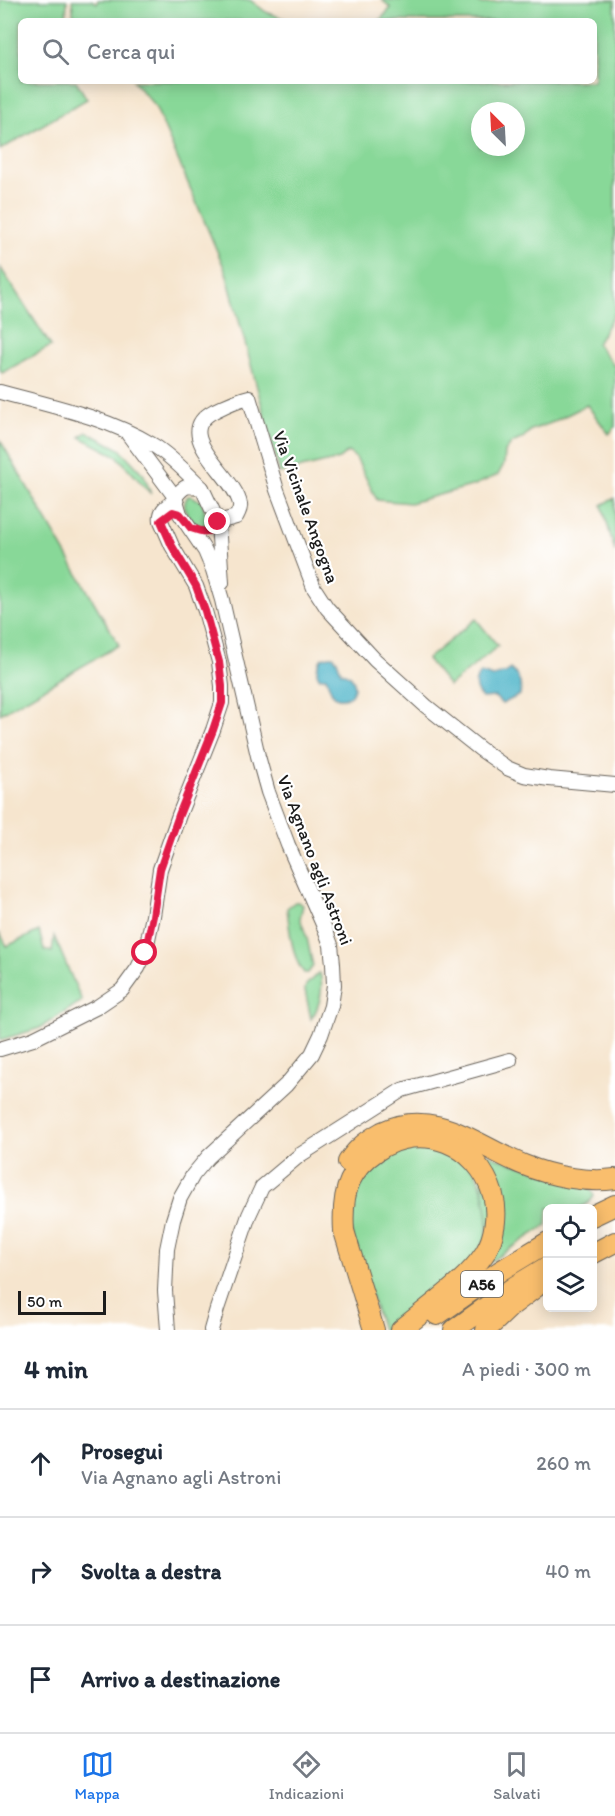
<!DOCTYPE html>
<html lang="it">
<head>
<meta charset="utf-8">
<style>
  body { margin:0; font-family:Itim,sans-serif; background:#f2f2f3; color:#1f2937 }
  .controls { position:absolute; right:18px; bottom:18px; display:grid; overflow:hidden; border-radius:9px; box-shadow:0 3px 15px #0003 }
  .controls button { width:54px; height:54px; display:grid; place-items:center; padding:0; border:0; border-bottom:2px solid #e0e1e3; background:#fff; color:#1f2937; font:30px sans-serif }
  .compass { position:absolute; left:471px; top:102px; width:54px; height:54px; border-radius:50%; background:#fff; box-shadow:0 3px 15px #0003; rotate:336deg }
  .scale { position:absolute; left:18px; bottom:15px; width:88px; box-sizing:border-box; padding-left:6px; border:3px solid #1c1c1c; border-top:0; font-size:16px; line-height:21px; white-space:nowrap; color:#1c1c1c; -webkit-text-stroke:4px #fff; paint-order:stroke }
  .stop { position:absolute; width:18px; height:18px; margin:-14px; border:4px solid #e11d48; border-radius:50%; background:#fff }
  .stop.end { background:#e11d48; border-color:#fff; box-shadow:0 2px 6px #0008 }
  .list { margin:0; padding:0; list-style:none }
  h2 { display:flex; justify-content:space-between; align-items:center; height:78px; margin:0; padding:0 24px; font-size:26px }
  h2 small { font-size:20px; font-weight:400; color:#747a83 }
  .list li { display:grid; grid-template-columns:39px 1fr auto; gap:18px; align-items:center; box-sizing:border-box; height:108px; padding:0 24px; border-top:2px solid #e0e1e3 }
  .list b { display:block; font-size:22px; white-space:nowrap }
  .list p { margin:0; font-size:20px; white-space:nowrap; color:#747a83 }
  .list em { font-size:20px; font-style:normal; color:#747a83 }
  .icon { flex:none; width:33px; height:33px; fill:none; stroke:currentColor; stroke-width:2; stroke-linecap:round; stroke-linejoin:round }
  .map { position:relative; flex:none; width:615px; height:1330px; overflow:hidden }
  .search { position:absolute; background:#fff; box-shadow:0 3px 15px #0003; left:18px; right:18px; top:18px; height:66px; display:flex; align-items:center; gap:15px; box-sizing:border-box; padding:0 21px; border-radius:9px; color:#747a83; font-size:22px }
  .sheet { height:402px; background:#fff }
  nav { display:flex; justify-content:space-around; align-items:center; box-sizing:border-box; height:84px; border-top:2px solid #e0e1e3; background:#fff; font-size:16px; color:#747a83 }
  nav a { display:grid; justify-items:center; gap:3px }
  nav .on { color:#1a73e8 }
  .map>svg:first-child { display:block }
  .green { fill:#88d898; stroke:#527a5a; stroke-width:1.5; fill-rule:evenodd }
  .water { fill:#49b2c7; stroke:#326772; stroke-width:1.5 }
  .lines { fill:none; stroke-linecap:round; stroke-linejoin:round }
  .minor-casing { stroke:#68625a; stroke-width:16 }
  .highway-casing { stroke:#68625a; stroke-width:22 }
  .minor { stroke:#fff; stroke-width:14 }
  .highway { stroke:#f9be6d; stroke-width:20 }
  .route { stroke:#e11d48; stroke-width:8 }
  .labels { text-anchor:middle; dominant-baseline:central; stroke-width:4.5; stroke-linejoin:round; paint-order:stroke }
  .shield { fill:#fff; stroke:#606060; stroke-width:1.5 }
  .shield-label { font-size:16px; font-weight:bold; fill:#1c1c1c }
  .street-label { font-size:18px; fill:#1c1c1c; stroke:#fff }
</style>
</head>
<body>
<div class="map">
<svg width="615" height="1330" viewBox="0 0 615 1330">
  <rect width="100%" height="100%" fill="#fff"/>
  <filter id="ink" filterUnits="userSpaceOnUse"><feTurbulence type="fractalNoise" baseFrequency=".0167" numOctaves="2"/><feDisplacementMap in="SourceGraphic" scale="12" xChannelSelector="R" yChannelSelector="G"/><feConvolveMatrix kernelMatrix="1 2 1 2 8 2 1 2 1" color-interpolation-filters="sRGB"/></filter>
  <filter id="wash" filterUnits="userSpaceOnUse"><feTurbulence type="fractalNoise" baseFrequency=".008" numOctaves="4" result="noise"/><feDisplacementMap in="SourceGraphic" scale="24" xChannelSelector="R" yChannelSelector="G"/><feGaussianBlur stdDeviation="1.35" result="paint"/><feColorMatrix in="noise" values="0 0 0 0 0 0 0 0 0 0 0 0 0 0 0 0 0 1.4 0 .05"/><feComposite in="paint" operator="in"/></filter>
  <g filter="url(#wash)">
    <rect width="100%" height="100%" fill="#f6e5ce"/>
    <!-- green -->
    <g class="green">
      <polygon points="0,0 67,0 66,21 21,21 21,81 76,81 87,99 0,150"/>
      <polygon points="72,0 91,0 97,3 98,0 250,0 266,12 290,21 74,21"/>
      <path d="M382,0H470L483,4L508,0H615V312L597,344L615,367V427L609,434L587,405L551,423L531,430L523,438L512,443L505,452L504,464L498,475L475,485L410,503L377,500L356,458L348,452L339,459L280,473L226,272L155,106L133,81H594V21H379L391,8ZM480,111H516V147H480Z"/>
      <polygon points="0,267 51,346 2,373 0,370"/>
      <polygon points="87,432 120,449 144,475 151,494 117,456 80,437"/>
      <polygon points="0,440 119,645 0,714"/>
      <path d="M188,496H192L202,502L207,518L204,528C192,523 178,509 188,496Z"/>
      <polygon points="615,498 615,552 602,505"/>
      <polygon points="476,619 498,646 449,686 427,659"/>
      <path d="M295,902H298L303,905L300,918L307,938L313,966L308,973H304C292,959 289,926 287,908Z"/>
      <polygon points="39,931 44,950 52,952 54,936 82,1001 40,1028 0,1040 0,933 7,946"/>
      <path d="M318,973H320C324,987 320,1007 311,1019L305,990L306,985Z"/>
      <polygon points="418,1145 441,1147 475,1170 489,1208 486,1238 472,1261 391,1330 382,1330 350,1228 354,1192 368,1167 384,1154"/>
      <path d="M477,1151L590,1188L594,1196C584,1213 565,1208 548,1208L547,1225L488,1263L493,1251Z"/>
    </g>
    <!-- water -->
    <g class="water">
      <path d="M329,656H333L337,660L341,672C355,675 358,685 350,696C331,704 331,689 326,677L320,678C314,672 318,664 322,658Z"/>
      <path d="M510,669C519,675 522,684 520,695L502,704L495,697L482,698C474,690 473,681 481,673L493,677L501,673H506Z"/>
    </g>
  </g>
  <g filter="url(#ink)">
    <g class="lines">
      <!-- minor casing -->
      <g class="minor-casing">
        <g id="minor">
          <path d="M0,392C52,406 106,417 153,445C170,455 188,474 202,488"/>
          <polyline points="128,434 175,497 180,514 205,551 213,570 222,600 258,756 268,792 288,845 325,929 331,945 333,964 334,985 331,1006 321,1035 312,1054 286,1085 208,1157 193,1175 180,1198 173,1220 167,1249 165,1291 168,1330"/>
          <path d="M175,497C185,485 186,485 202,488L218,522L222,583"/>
          <path d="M218,522L236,517C238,513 241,509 240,504C235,475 169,435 214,411C226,405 236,400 249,397L277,490L314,588L327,608L375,660L426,706L480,749L507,768L524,775L549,779L615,785"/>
          <path d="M0,1049L33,1039L97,1007L122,990L138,968L145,953L153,916L160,869L179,815L213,730L222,703V686L219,662L205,611L196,586L172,546L161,521C159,510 167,506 175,500"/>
          <polyline points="211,1330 217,1309 249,1215 262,1187 300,1155 402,1090 510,1060"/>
        </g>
      </g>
      <!-- highway casing -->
      <g class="highway-casing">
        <g id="highway">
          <path d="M348,1162C357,1148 368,1140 382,1132C435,1106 478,1147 524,1165C551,1176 586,1183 615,1179"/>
          <polyline points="592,1216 615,1205"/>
          <polyline points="592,1254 615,1242"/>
          <polyline points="437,1315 500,1271 548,1242"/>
          <path d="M374,1330L344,1231C343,1215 343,1196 350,1181C356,1168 365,1159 377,1151C422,1120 478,1144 493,1195C498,1213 495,1237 485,1253C466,1282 428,1307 401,1330"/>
          <polyline points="454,1330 515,1286 548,1266"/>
          <polyline points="486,1330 511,1306 536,1287"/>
        </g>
      </g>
      <!-- minor -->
      <use href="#minor" class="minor"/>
      <!-- highway -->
      <use href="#highway" class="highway"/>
    </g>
  </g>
  <g class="lines" filter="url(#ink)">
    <!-- route -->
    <path class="route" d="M145,953L153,916L160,869L179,815L213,730L222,703V686L219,662L205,611L196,586L172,546L161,521L173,512L180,514L191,528C202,532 209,534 218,525V522"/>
  </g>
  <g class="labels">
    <!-- shield labels -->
    <rect class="shield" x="461" y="1271" width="42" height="26" rx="4.5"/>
    <g class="shield-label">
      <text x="482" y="1284">A56</text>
    </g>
    <!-- street labels -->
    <g class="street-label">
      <text transform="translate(306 507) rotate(70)">Via Vicinale Angogna</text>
      <text transform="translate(315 860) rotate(69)">Via Agnano agli Astroni</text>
    </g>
  </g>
</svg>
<div class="controls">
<button><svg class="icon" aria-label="locate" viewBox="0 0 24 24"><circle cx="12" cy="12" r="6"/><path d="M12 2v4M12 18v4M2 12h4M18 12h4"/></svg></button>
<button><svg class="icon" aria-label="layers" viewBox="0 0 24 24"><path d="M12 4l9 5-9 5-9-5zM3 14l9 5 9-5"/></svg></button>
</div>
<svg class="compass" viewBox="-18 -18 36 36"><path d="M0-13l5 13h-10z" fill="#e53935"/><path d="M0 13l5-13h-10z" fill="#747a83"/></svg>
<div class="scale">50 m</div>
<div class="stop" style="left:145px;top:953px"></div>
<div class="stop end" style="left:218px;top:522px"></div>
<div class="search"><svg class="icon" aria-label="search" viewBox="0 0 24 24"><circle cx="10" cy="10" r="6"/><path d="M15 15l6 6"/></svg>Cerca qui</div>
</div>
<section class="sheet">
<h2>4 min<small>A piedi · 300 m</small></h2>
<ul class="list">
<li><svg class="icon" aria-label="ahead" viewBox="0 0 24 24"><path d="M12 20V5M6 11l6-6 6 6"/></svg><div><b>Prosegui</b><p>Via Agnano agli Astroni</p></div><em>260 m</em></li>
<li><svg class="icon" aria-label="right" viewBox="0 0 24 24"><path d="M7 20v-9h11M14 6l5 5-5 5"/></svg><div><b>Svolta a destra</b></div><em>40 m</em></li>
<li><svg class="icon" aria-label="arrive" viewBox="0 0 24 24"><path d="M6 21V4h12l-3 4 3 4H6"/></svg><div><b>Arrivo a destinazione</b></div></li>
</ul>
</section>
<nav>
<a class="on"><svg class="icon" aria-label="map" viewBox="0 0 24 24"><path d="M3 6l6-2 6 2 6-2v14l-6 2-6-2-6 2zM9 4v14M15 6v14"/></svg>Mappa</a>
<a><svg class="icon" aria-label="directions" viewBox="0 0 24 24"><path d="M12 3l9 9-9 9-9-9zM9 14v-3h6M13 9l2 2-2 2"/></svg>Indicazioni</a>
<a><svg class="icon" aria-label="saved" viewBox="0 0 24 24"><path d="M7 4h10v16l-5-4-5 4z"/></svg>Salvati</a>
</nav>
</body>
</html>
